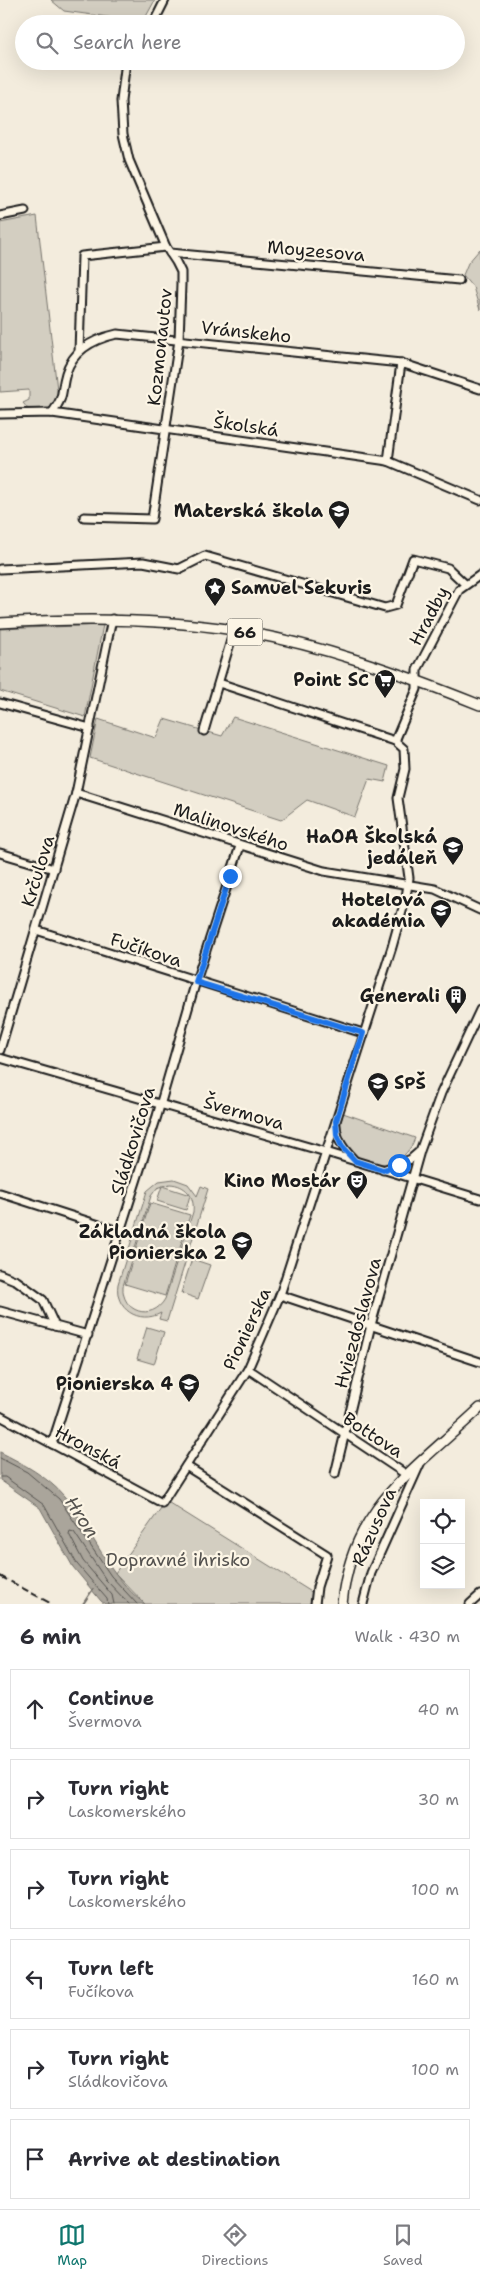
<!DOCTYPE html>
<html lang="en">
<head>
<meta charset="utf-8">
<style>
  body { margin:0; font-family:"Shantell Sans",sans-serif; background:#f2f2f3; color:#2b2b33 }
  .controls { position:absolute; right:15px; bottom:15px; display:grid; overflow:hidden; border-radius:0px; box-shadow:0 5px 20px #0002 }
  .controls button { width:45px; height:45px; display:grid; place-items:center; padding:0; border:0; border-bottom:1px solid #e1e1e2; background:#fff; color:#2b2b33; font:25px sans-serif }
  .stop { position:absolute; width:15px; height:15px; margin:-11px; border:4px solid #1a73e8; border-radius:50%; background:#fff }
  .stop.end { background:#1a73e8; border-color:#fff; box-shadow:0 1px 5px #0008 }
  .list { margin:0; padding:0; list-style:none }
  h2 { display:flex; justify-content:space-between; align-items:center; height:65px; margin:0; padding:0 20px; font-size:21px }
  h2 small { font-size:16px; font-weight:400; color:#7c7c81 }
  .list li { display:grid; grid-template-columns:32px 1fr auto; gap:15px; align-items:center; box-sizing:border-box; height:80px; margin:0 10px 10px; padding:0 10px; border:1px solid #e1e1e2; border-radius:0px }
  .list b { display:block; font-size:19px; white-space:nowrap }
  .list p { margin:0; font-size:16px; white-space:nowrap; color:#7c7c81 }
  .list em { font-size:16px; font-style:normal; color:#7c7c81 }
  .icon { flex:none; width:28px; height:28px; fill:none; stroke:currentColor; stroke-width:2; stroke-linecap:round; stroke-linejoin:round }
  .map { position:relative; flex:none; width:480px; height:1604px; overflow:hidden }
  .search { position:absolute; background:#fff; box-shadow:0 5px 20px #0002; left:15px; right:15px; top:15px; height:55px; display:flex; align-items:center; gap:12px; box-sizing:border-box; padding:0 18px; border-radius:28px; color:#7c7c81; font-size:19px }
  .sheet { height:605px; background:#fff }
  nav { display:flex; justify-content:space-around; align-items:center; box-sizing:border-box; height:70px; border-top:1px solid #e1e1e2; background:#fff; font-size:14px; color:#7c7c81 }
  nav a { display:grid; justify-items:center; gap:2px }
  nav .on { color:#0f766e }
  .map>svg:first-child { display:block }
  .green { fill:#d3cec1; stroke:#78756e; fill-rule:evenodd }
  .water { fill:#aaa59b; stroke:#716e68 }
  .lines { fill:none; stroke-linecap:round; stroke-linejoin:round }
  .shore { stroke:#55534f; stroke-width:1 }
  .stream { stroke:#716e68; stroke-width:2 }
  .minor-casing { stroke:#1c1c1c; stroke-width:11 }
  .major-casing { stroke:#1c1c1c; stroke-width:12 }
  .minor { stroke:#fcf5e5; stroke-width:7 }
  .major { stroke:#fcf5e5; stroke-width:9 }
  .rail { stroke:#1c1c1c; stroke-width:2; stroke-dasharray:8 4; stroke-linecap:butt }
  .route { stroke:#1a73e8; stroke-width:6 }
  .labels { text-anchor:middle; dominant-baseline:central; stroke-width:4.5; stroke-linejoin:round; paint-order:stroke }
  .shield { fill:#fcf5e5; stroke:#5f5d58; stroke-width:1 }
  .shield-label { font-size:16px; font-weight:bold; fill:#1c1c1c }
  .street-label { font-size:18px; fill:#1c1c1c; stroke:#fcf5e5 }
  .poi-label { font-size:18px; font-weight:bold; fill:#1c1c1c; stroke:#fcf5e5; text-anchor:end }
  .park-label { font-size:18px; fill:#53514e; stroke:#fcf5e5 }
  .water-label { font-size:19px; font-style:italic; fill:#55534f; stroke:#fcf5e5 }
</style>
</head>
<body>
<div class="map">
<svg width="480" height="1604" viewBox="0 0 480 1604">
  <rect width="100%" height="100%" fill="#f3ecdd"/>
  <filter id="ink" filterUnits="userSpaceOnUse"><feTurbulence type="fractalNoise" baseFrequency=".02" numOctaves="2"/><feDisplacementMap in="SourceGraphic" scale="10" xChannelSelector="R" yChannelSelector="G"/><feConvolveMatrix kernelMatrix="1 2 1 2 8 2 1 2 1" color-interpolation-filters="sRGB"/></filter>
  <g filter="url(#ink)">
    <!-- green -->
    <g class="green">
      <polygon points="51,0 155,0 143,22 64,11"/>
      <polygon points="37,216 58,398 49,409 28,409 23,403 29,400 29,390 0,392 0,223"/>
      <polygon points="480,249 480,310 473,287 463,275 468,263"/>
      <polygon points="103,625 85,717 0,691 0,629"/>
      <polygon points="233,717 389,766 385,782 369,779 355,817 307,800 281,820 90,758 98,719 156,738 164,719 222,736"/>
      <path d="M343,1113L415,1138C398,1186 329,1161 343,1113Z"/>
      <path d="M174,1179L188,1184L197,1196L201,1186L208,1189L167,1321L159,1319L161,1313C139,1325 114,1309 118,1284L147,1191L159,1181ZM170,1184C186,1185 195,1196 193,1212L165,1299C152,1322 121,1312 123,1286L151,1196L157,1188Z"/>
      <polygon points="162,1186 190,1195 186,1210 157,1201"/>
      <polygon points="150,1203 190,1215 165,1296 125,1284"/>
      <polygon points="192,1259 210,1265 198,1299 181,1293"/>
      <polygon points="147,1327 164,1332 154,1364 137,1359"/>
      <polygon points="166,1501 313,1593 313,1604 145,1604 115,1573"/>
    </g>
    <!-- water -->
    <path class="water" d="M0,1452C22,1463 48,1477 64,1496C93,1531 108,1576 145,1604H105L101,1601L73,1567L40,1508L0,1480Z"/>
    <g class="lines">
      <!-- shore -->
      <g class="shore">
        <polyline points="0,1458 27,1472 59,1499 111,1576 137,1604"/>
        <polyline points="0,1477 5,1477 44,1505 77,1564 107,1599 108,1604"/>
        <polyline points="114,1604 112,1595 83,1561 69,1534 70,1531 74,1532 106,1580 129,1604"/>
      </g>
      <!-- stream -->
      <polyline class="stream" points="83,1604 93,1589"/>
      <!-- minor casing -->
      <g class="minor-casing">
        <g id="minor">
          <polyline points="153,24 165,0"/>
          <polyline points="0,216 25,211"/>
          <polyline points="170,253 459,280"/>
          <polyline points="79,352 82,256 166,247"/>
          <path d="M52,413C66,394 60,393 66,373C73,350 94,339 117,334L401,363L480,389"/>
          <polyline points="0,414 52,413 388,461 480,500"/>
          <polyline points="388,461 401,363"/>
          <polyline points="84,517 152,519 179,340 181,284 181,272 176,262 166,247 129,160 123,134 121,101 126,61"/>
          <polyline points="0,569 143,562 179,569 205,556 385,608 396,605 413,559 448,568 465,584"/>
          <polyline points="0,703 90,728"/>
          <polyline points="204,731 234,630"/>
          <polyline points="395,741 417,689 417,670 459,590 480,575"/>
          <polyline points="76,793 324,871 435,889 480,910"/>
          <polyline points="0,853 54,869"/>
          <polyline points="36,930 363,1033"/>
          <polyline points="0,1050 76,793 112,619"/>
          <polyline points="0,1058 326,1152 480,1199"/>
          <path d="M336,1126C337,1141 344,1149 354,1160"/>
          <polyline points="383,1170 411,1159 419,1152"/>
          <polyline points="0,1193 121,1232"/>
          <polyline points="0,1274 17,1281 43,1300 55,1326"/>
          <polyline points="280,1295 480,1362"/>
          <polyline points="0,1311 88,1335"/>
          <polyline points="248,1369 407,1475"/>
          <polyline points="0,1416 162,1503 248,1369 280,1295 392,947 406,897 409,878 398,798 405,769 404,749 395,741 219,683"/>
          <polyline points="52,1444 157,1116 196,981 240,846"/>
          <polyline points="186,1466 327,1555 317,1587 315,1604"/>
          <polyline points="335,1474 371,1325 420,1151 441,1093 480,1010"/>
          <polyline points="363,1604 371,1573 420,1464"/>
          <polyline points="470,1604 480,1595"/>
        </g>
      </g>
      <!-- major casing -->
      <g class="major-casing">
        <g id="major">
          <path d="M0,623C78,618 157,618 234,630C320,644 400,673 480,705"/>
          <path d="M342,1604C351,1506 415,1470 480,1408"/>
        </g>
      </g>
      <!-- minor -->
      <use href="#minor" class="minor"/>
      <!-- major -->
      <use href="#major" class="major"/>
      <!-- rail -->
      <polyline class="rail" points="0,1576 52,1604"/>
    </g>
  </g>
  <g class="lines" filter="url(#ink)">
    <!-- route -->
    <polyline class="route" points="230,876 196,982 363,1033 336,1121 337,1135 342,1147 355,1161 383,1170 399,1165"/>
  </g>
  <!-- icons -->
  <defs>
    <g id="school-pin" transform="scale(1.125)"><path d="M0 17L-7.5 6A9.5 9.5 0 1 1 7.5 6Z" fill="#1c1c1c" stroke="#fcf5e5"/><path d="M0-5L7-2L0 1L-7-2ZM-4 1L0 2.5L4 1V4Q0 6-4 4Z" fill="#fff"/></g>
    <g id="sight-pin" transform="scale(1.125)"><path d="M0 17L-7.5 6A9.5 9.5 0 1 1 7.5 6Z" fill="#1c1c1c" stroke="#fcf5e5"/><path d="M0-6L1.8-2.2L6-1.7L2.9 1.2L3.7 5.4L0 3.3L-3.7 5.4L-2.9 1.2L-6-1.7L-1.8-2.2Z" fill="#fff"/></g>
    <g id="supermarket-pin" transform="scale(1.125)"><path d="M0 17L-7.5 6A9.5 9.5 0 1 1 7.5 6Z" fill="#1c1c1c" stroke="#fcf5e5"/><path d="M-6-5.5h2.5l.6 2H6L4.5 2H-2.5L-4.4-4H-6ZM-1.5 3.2a1.3 1.3 0 1 0 .1 0ZM3 3.2a1.3 1.3 0 1 0 .1 0Z" fill="#fff"/></g>
    <g id="university-pin" transform="scale(1.125)"><path d="M0 17L-7.5 6A9.5 9.5 0 1 1 7.5 6Z" fill="#1c1c1c" stroke="#fcf5e5"/><path d="M0-5L7-2L0 1L-7-2ZM-4 1L0 2.5L4 1V4Q0 6-4 4Z" fill="#fff"/></g>
    <g id="building-pin" transform="scale(1.125)"><path d="M0 17L-7.5 6A9.5 9.5 0 1 1 7.5 6Z" fill="#1c1c1c" stroke="#fcf5e5"/><path d="M-4-6H4V6H1V3H-1V6H-4ZM-2.5-4.3h1.7v1.8h-1.7ZM.8-4.3h1.7v1.8H.8ZM-2.5-1h1.7V.8h-1.7ZM.8-1h1.7V.8H.8Z" fill="#fff"/></g>
    <g id="theatre-pin" transform="scale(1.125)"><path d="M0 17L-7.5 6A9.5 9.5 0 1 1 7.5 6Z" fill="#1c1c1c" stroke="#fcf5e5"/><path d="M-5-5.5Q0-4 5-5.5V0Q5 5 0 6Q-5 5-5 0ZM-3.3-2.5H-1v1.5H-3.3ZM1-2.5H3.3v1.5H1ZM-2.8 1Q0 5.5 2.8 1Z" fill="#fff"/></g>
  </defs>
  <g fill-rule="evenodd">
    <use href="#school-pin" x="339" y="511"/>
    <use href="#sight-pin" x="215" y="588"/>
    <use href="#supermarket-pin" x="385" y="680"/>
    <use href="#university-pin" x="453" y="847"/>
    <use href="#school-pin" x="441" y="910"/>
    <use href="#building-pin" x="456" y="996"/>
    <use href="#school-pin" x="378" y="1083"/>
    <use href="#theatre-pin" x="357" y="1181"/>
    <use href="#school-pin" x="242" y="1242"/>
    <use href="#school-pin" x="189" y="1384"/>
  </g>
  <g class="labels">
    <!-- shield labels -->
    <rect class="shield" x="227.5" y="618.5" width="35" height="27" rx="4"/>
    <g class="shield-label">
      <text x="245" y="632">66</text>
    </g>
    <!-- street labels -->
    <g class="street-label">
      <text transform="translate(316 251) rotate(5)">Moyzesova</text>
      <text transform="translate(246 332) rotate(6)">Vránskeho</text>
      <text transform="translate(160 347) rotate(-84)">Kozmonautov</text>
      <text transform="translate(246 426) rotate(8)">Školská</text>
      <text transform="translate(429 616) rotate(-62)">Hradby</text>
      <text transform="translate(231 827) rotate(18)">Malinovského</text>
      <text transform="translate(38 871) rotate(-73)">Krčulova</text>
      <text transform="translate(146 950) rotate(18)">Fučíkova</text>
      <text transform="translate(244 1113) rotate(16)">Švermova</text>
      <text transform="translate(133 1141) rotate(-73)">Sládkovičova</text>
      <text transform="translate(358 1323) rotate(-75)">Hviezdoslavova</text>
      <text transform="translate(247 1329) rotate(-65)">Pionierska</text>
      <text transform="translate(373 1435) rotate(33)">Bottova</text>
      <text transform="translate(88 1447) rotate(28)">Hronská</text>
      <text transform="translate(374 1527) rotate(-66)">Rázusova</text>
    </g>
    <!-- poi labels -->
    <g class="poi-label">
      <text x="323" y="511">Materská škola</text>
      <text x="231" y="588" text-anchor="start">Samuel Sekuris</text>
      <text x="369" y="680">Point SC</text>
      <text x="437" y="837">HaOA Školská<tspan x="437" dy="21">jedáleň</tspan></text>
      <text x="425" y="900">Hotelová<tspan x="425" dy="21">akadémia</tspan></text>
      <text x="440" y="996">Generali</text>
      <text x="394" y="1083" text-anchor="start">SPŠ</text>
      <text x="341" y="1181">Kino Mostár</text>
      <text x="226" y="1232">Základná škola<tspan x="226" dy="21">Pionierska 2</tspan></text>
      <text x="173" y="1384">Pionierska 4</text>
    </g>
    <!-- park labels -->
    <g class="park-label">
      <text x="178" y="1560">Dopravné ihrisko</text>
    </g>
    <!-- water labels -->
    <g class="water-label">
      <text transform="translate(82 1517) rotate(57)">Hron</text>
    </g>
  </g>
</svg>
<div class="controls">
<button><svg class="icon" aria-label="locate" viewBox="0 0 24 24"><circle cx="12" cy="12" r="6"/><path d="M12 2v4M12 18v4M2 12h4M18 12h4"/></svg></button>
<button><svg class="icon" aria-label="layers" viewBox="0 0 24 24"><path d="M12 4l9 5-9 5-9-5zM3 14l9 5 9-5"/></svg></button>
</div>
<div class="stop" style="left:399px;top:1165px"></div>
<div class="stop end" style="left:230px;top:876px"></div>
<div class="search"><svg class="icon" aria-label="search" viewBox="0 0 24 24"><circle cx="10" cy="10" r="6"/><path d="M15 15l6 6"/></svg>Search here</div>
</div>
<section class="sheet">
<h2>6 min<small>Walk · 430 m</small></h2>
<ul class="list">
<li><svg class="icon" aria-label="ahead" viewBox="0 0 24 24"><path d="M12 20V5M6 11l6-6 6 6"/></svg><div><b>Continue</b><p>Švermova</p></div><em>40 m</em></li>
<li><svg class="icon" aria-label="right" viewBox="0 0 24 24"><path d="M7 20v-9h11M14 6l5 5-5 5"/></svg><div><b>Turn right</b><p>Laskomerského</p></div><em>30 m</em></li>
<li><svg class="icon" aria-label="right" viewBox="0 0 24 24"><path d="M7 20v-9h11M14 6l5 5-5 5"/></svg><div><b>Turn right</b><p>Laskomerského</p></div><em>100 m</em></li>
<li><svg class="icon" aria-label="left" viewBox="0 0 24 24"><path d="M17 20v-9H6M10 6l-5 5 5 5"/></svg><div><b>Turn left</b><p>Fučíkova</p></div><em>160 m</em></li>
<li><svg class="icon" aria-label="right" viewBox="0 0 24 24"><path d="M7 20v-9h11M14 6l5 5-5 5"/></svg><div><b>Turn right</b><p>Sládkovičova</p></div><em>100 m</em></li>
<li><svg class="icon" aria-label="arrive" viewBox="0 0 24 24"><path d="M6 21V4h12l-3 4 3 4H6"/></svg><div><b>Arrive at destination</b></div></li>
</ul>
</section>
<nav>
<a class="on"><svg class="icon" aria-label="map" viewBox="0 0 24 24"><path d="M3 6l6-2 6 2 6-2v14l-6 2-6-2-6 2zM9 4v14M15 6v14"/></svg>Map</a>
<a><svg class="icon" aria-label="directions" viewBox="0 0 24 24"><path d="M12 3l9 9-9 9-9-9zM9 14v-3h6M13 9l2 2-2 2"/></svg>Directions</a>
<a><svg class="icon" aria-label="saved" viewBox="0 0 24 24"><path d="M7 4h10v16l-5-4-5 4z"/></svg>Saved</a>
</nav>
</body>
</html>
